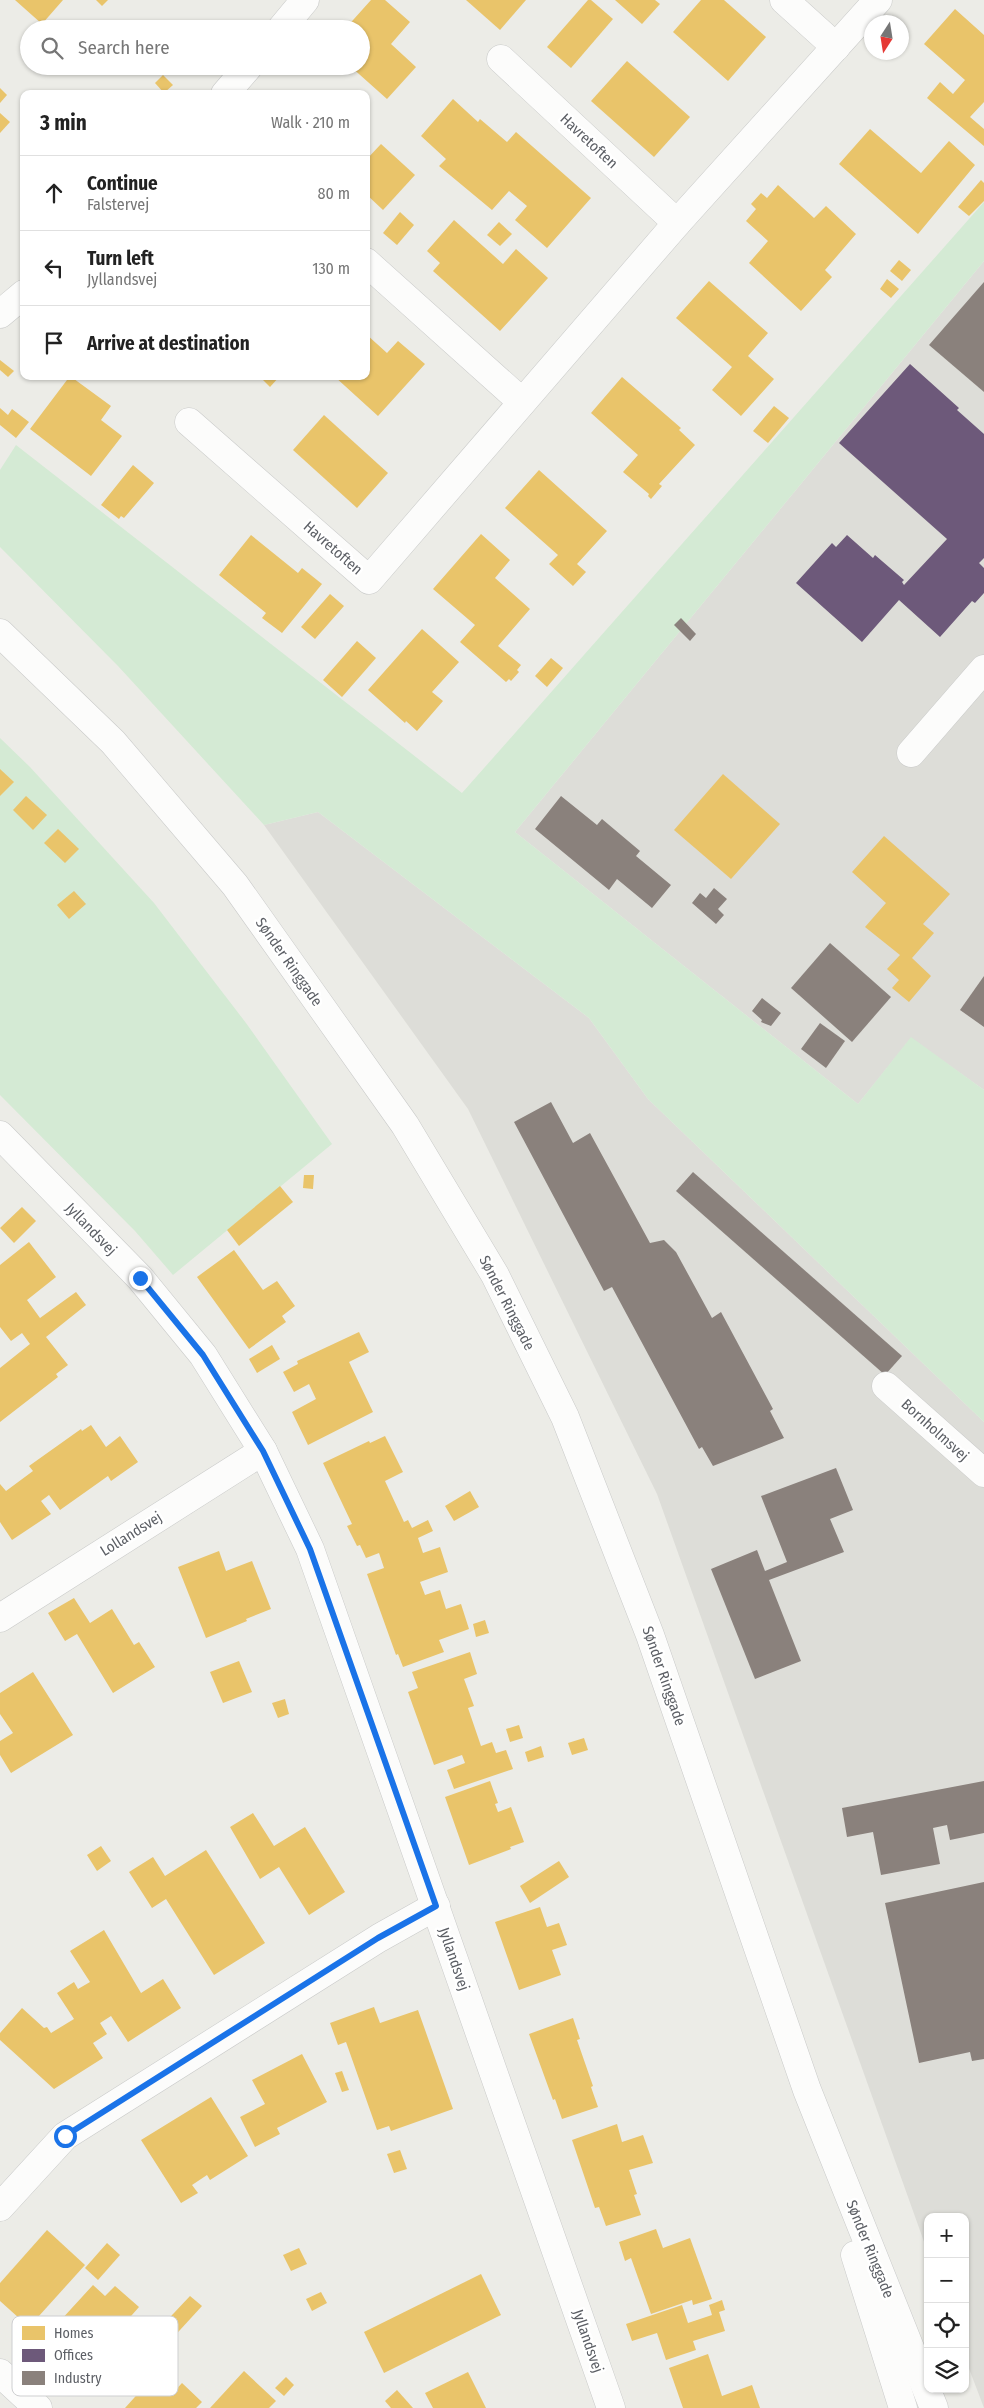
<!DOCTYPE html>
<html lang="en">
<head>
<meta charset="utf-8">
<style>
  body { margin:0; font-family:"Fira Sans Condensed",sans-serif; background:#f6f6f6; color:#222 }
  .controls { position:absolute; right:15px; bottom:15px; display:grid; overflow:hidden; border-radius:10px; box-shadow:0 1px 4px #0004 }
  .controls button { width:45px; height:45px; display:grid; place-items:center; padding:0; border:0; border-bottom:1px solid #e0e0e0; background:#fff; color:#222; font:25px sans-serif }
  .compass { position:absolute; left:864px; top:15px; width:45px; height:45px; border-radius:50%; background:#fff; box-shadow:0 1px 4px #0004; rotate:192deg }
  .stop { position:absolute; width:15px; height:15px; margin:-11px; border:4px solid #1a73e8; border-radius:50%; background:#fff }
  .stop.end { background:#1a73e8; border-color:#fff; box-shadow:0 1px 5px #0008 }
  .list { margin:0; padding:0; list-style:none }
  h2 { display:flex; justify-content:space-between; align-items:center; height:65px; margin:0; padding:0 20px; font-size:21px }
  h2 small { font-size:16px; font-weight:400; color:#767676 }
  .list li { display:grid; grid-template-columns:32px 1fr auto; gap:15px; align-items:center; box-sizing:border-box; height:75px; padding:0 20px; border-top:1px solid #e0e0e0 }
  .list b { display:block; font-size:19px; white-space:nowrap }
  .list p { margin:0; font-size:16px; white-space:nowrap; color:#767676 }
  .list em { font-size:16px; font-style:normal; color:#767676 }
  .icon { flex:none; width:28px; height:28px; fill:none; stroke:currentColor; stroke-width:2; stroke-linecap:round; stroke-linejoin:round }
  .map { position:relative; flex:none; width:984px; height:2408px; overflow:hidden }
  .search { position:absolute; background:#fff; box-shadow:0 1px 4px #0004; left:20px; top:20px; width:350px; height:55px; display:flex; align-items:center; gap:12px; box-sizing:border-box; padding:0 18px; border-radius:28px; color:#767676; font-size:19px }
  .panel { position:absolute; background:#fff; box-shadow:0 1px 4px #0004; left:20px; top:90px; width:350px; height:290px; border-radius:10px }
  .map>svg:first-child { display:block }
  .industrial { fill:#ddddd8 }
  .green { fill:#d4ead4 }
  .homes { fill:#e9c46a }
  .offices { fill:#6d597a }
  .industry { fill:#8a817c }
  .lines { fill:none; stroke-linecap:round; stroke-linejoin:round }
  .minor-casing { stroke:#c9cac9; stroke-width:29 }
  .tertiary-casing { stroke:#c9cac9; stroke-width:29 }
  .minor { stroke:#fcfcfb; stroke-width:28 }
  .tertiary { stroke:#fcfcfb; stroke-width:28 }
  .route { stroke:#1a73e8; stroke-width:6 }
  .labels { text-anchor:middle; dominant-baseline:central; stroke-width:5; stroke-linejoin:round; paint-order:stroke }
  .street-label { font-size:15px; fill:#5c5f65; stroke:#fff }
  .key { fill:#fff; stroke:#cecfd1; stroke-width:1 }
  .key-label { font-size:14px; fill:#5c5f65 }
</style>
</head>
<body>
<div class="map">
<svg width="984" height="2408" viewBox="0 0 984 2408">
  <rect width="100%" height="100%" fill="#ecece7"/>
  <!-- industrial -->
  <g class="industrial">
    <polygon points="984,261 984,1090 911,1038 858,1104 515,832"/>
    <polygon points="318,812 589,1018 648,1099 984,1422 984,2408 965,2358 965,2217 928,2217 928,2253 657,1494 468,1109 264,825"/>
  </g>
  <!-- green -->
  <g class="green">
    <polygon points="984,202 984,261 515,832 858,1104 911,1037 984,1090 984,1422 648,1099 589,1018 318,812 264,825 118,666 0,547 0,470 16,445 462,793"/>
    <polygon points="0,738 30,767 154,903 246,1023 332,1144 173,1275 135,1231 0,1095"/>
  </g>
  <!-- homes -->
  <g class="homes">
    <polygon points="15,0 63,0 42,24"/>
    <polygon points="96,0 108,0 102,6"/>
    <polygon points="371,0 385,0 410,22 391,44 416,67 387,99 350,66 361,66 361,29 345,29"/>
    <polygon points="466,0 526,0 500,30"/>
    <polygon points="588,0 591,0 613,19 571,68 547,47"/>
    <polygon points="615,0 655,0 660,4 642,24"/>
    <polygon points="701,0 724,0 766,37 728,81 673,32"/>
    <polygon points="955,9 984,35 984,102 970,117 984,129 984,146 927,98 940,82 953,94 965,80 924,44"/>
    <polygon points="627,61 690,117 654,157 591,101"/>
    <polygon points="163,75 173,85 164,93 155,83"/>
    <polygon points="0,88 7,95 0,103"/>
    <polygon points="453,99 478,122 480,119 507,142 516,132 591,198 547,248 515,220 527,206 509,191 492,210 439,166 446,159 421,136"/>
    <polygon points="0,113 10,122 0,133"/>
    <polygon points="870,129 921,173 949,141 975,165 918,234 839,164"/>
    <polygon points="381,144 415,175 383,210 366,194 366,160"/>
    <polygon points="981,180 984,183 984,201 969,216 958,207"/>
    <polygon points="778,185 814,218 826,206 856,234 825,270 832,277 801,311 749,263 768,241 746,221 756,209 751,204 761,193 767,198"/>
    <polygon points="400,212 414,225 397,245 383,233"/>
    <polygon points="454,220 503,264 516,249 548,278 500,331 433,271 440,263 427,251"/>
    <polygon points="499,222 512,234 500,246 487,235"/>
    <polygon points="899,260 911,270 902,281 890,271"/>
    <polygon points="887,279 899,289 891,298 880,289"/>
    <polygon points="709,281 768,333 748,356 774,379 741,416 712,390 732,367 676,318"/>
    <polygon points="366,334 387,353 398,341 425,364 378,416 334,376 366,376"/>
    <polygon points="0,360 14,371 8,377 0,370"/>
    <polygon points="70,376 111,406 101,420 122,436 91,476 30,429"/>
    <polygon points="259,376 280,376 270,387"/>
    <polygon points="622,377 681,428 679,430 695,445 659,484 662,486 651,499 648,496 649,494 623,472 638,455 591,413"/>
    <polygon points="774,406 789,418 768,443 753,431"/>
    <polygon points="0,408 8,415 12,409 29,422 16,438 0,425"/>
    <polygon points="324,415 388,473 357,508 293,450"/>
    <polygon points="133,465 154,483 124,518 121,516 119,519 101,505"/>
    <polygon points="539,470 607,531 577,564 586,572 573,586 549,564 558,555 505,508"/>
    <polygon points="481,534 510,560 495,578 530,609 498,646 521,665 517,670 519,672 511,681 509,679 506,682 460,642 475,625 433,589"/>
    <polygon points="251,535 298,573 302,568 322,584 282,633 262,618 266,613 219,575"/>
    <polygon points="330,594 344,606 315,639 301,627"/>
    <polygon points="422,629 459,662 432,692 443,701 417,731 406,721 405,723 368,690"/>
    <polygon points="357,641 376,658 342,697 323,680"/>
    <polygon points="551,658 563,668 547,687 535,676"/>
    <polygon points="0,769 14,782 0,796"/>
    <polygon points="723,774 780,824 731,879 674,830"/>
    <polygon points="26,796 47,815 33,830 13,810"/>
    <polygon points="58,829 79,849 65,863 44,843"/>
    <polygon points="884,836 950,894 923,924 934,933 912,958 931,976 909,1002 892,988 899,980 887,969 900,955 865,927 886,903 852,872"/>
    <polygon points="74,891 86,904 69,919 57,905"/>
    <polygon points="304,1175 314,1175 313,1189 303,1188"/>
    <polygon points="280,1186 293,1202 239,1246 227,1230"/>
    <polygon points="22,1207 36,1221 14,1243 0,1228"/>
    <polygon points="29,1242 56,1277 27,1300 40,1318 76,1292 86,1305 46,1337 68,1365 56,1374 58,1377 0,1422 0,1368 30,1344 22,1333 11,1341 0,1327 0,1265"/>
    <polygon points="234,1250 263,1290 277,1281 295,1306 282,1316 286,1322 249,1349 197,1277"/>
    <polygon points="359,1332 369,1352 349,1362 373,1412 308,1445 292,1412 316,1399 309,1384 294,1392 283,1372 298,1364 297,1361"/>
    <polygon points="272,1345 280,1359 257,1373 249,1359"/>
    <polygon points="91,1425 106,1447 120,1436 138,1462 111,1481 108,1476 60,1510 49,1495 41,1501 51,1514 12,1540 0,1522 0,1484 6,1491 33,1471 29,1466 81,1429 82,1431"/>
    <polygon points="385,1436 403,1472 385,1481 404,1522 408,1520 412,1528 428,1520 433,1531 418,1538 423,1553 440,1547 448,1572 420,1582 425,1595 440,1590 446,1609 461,1604 469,1629 439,1640 444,1652 403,1667 398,1654 396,1655 367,1574 384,1568 379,1553 366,1558 360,1545 357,1546 347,1526 352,1524 323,1463 369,1441 370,1443"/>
    <polygon points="470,1491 479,1507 454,1521 445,1506"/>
    <polygon points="219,1551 226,1571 252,1561 271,1609 246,1619 247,1621 206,1638 178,1567"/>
    <polygon points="74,1598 90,1623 112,1609 134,1645 139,1642 155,1667 113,1693 77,1634 65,1641 48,1613"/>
    <polygon points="485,1620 489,1633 476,1637 473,1624"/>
    <polygon points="470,1652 477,1674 464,1679 474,1706 468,1708 481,1746 492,1742 496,1753 506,1750 513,1769 454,1789 447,1770 465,1763 462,1755 434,1765 408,1692 418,1688 412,1672"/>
    <polygon points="239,1661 252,1692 223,1703 210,1672"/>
    <polygon points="33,1672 73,1735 11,1773 0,1755 0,1741 13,1733 0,1714 0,1693"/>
    <polygon points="285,1699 289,1714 278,1718 272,1703"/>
    <polygon points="519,1725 523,1738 510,1742 506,1729"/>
    <polygon points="584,1738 588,1750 572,1755 568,1743"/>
    <polygon points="541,1746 544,1757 528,1762 525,1752"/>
    <polygon points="490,1781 498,1803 495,1804 498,1812 511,1807 524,1842 510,1847 511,1849 469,1865 445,1797"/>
    <polygon points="253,1813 274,1846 305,1827 345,1892 309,1915 279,1867 260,1879 230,1827"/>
    <polygon points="101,1846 111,1861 97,1871 87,1855"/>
    <polygon points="206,1850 265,1943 214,1975 166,1899 152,1908 129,1872 153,1857 165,1876"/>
    <polygon points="559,1861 569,1877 530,1903 520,1886"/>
    <polygon points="540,1907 547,1927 559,1923 567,1945 552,1950 561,1975 519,1990 495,1922"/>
    <polygon points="104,1930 141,1993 163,1979 181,2008 128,2042 111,2016 100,2023 107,2034 93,2043 103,2058 54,2089 0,2040 0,2033 22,2008 44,2028 47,2027 51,2033 74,2019 57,1993 74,1982 78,1989 90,1982 70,1951"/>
    <polygon points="374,2007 380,2023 418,2010 453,2109 391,2131 389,2126 377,2130 346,2042 338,2045 330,2023"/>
    <polygon points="573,2018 580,2039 577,2040 593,2086 591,2087 598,2107 562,2119 555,2099 553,2100 529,2034"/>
    <polygon points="302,2054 327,2102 277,2128 280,2134 255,2147 240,2117 265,2104 252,2080"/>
    <polygon points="342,2071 349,2090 342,2092 335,2073"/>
    <polygon points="211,2097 248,2156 210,2180 207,2175 192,2185 198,2193 181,2203 141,2140"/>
    <polygon points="617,2124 622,2142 643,2135 653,2163 629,2170 637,2194 634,2195 641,2215 606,2226 599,2207 595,2208 572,2140"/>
    <polygon points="400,2150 407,2169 394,2173 387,2154"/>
    <polygon points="656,2229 663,2248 690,2238 712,2299 693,2305 692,2300 651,2314 631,2258 625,2261 619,2242"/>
    <polygon points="47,2230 85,2265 29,2327 0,2301 0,2283"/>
    <polygon points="107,2243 120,2255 98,2280 85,2268"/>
    <polygon points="299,2248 307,2264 291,2271 283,2255"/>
    <polygon points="481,2274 501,2315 384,2373 364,2332"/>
    <polygon points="93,2285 105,2296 115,2286 139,2307 124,2324 147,2345 111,2384 64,2340 71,2331 60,2321"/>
    <polygon points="321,2292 327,2303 312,2311 306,2299"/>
    <polygon points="190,2296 202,2306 169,2342 157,2331"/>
    <polygon points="722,2300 725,2310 719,2312 725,2331 693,2341 696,2350 666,2360 657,2333 632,2341 626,2324 682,2305 688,2323 712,2315 709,2305"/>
    <polygon points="708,2354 722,2396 752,2385 760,2408 683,2408 669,2368"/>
    <polygon points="244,2371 276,2401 269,2408 210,2408"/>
    <polygon points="468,2372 486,2408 433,2408 425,2393"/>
    <polygon points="286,2377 294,2385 284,2396 275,2388"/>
    <polygon points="152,2378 171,2395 182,2383 202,2402 196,2408 125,2408"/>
    <polygon points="397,2390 413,2408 391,2408 385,2401"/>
  </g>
  <!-- offices -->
  <polygon class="offices" points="910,364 959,408 957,410 984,434 984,558 979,563 984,568 984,593 975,603 972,601 940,637 899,600 862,642 796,583 832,543 836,547 847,535 873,558 875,555 904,580 902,582 904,585 947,539 839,443"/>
  <!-- industry -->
  <g class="industry">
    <polygon points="984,282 984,392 929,345"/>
    <polygon points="681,618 696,634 690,641 674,625"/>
    <polygon points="561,796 597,825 602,819 640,851 636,856 671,885 652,908 617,879 609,890 535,829"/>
    <polygon points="714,888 727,899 718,909 724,915 716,924 692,903 700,893 706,898"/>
    <polygon points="830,943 891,997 852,1042 791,988"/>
    <polygon points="984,976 984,1027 960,1010"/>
    <polygon points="762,998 781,1013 771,1026 761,1022 762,1020 752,1011"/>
    <polygon points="820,1023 845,1041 826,1068 801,1049"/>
    <polygon points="551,1102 573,1143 590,1133 650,1243 664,1240 676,1252 712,1318 721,1312 773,1409 770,1411 784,1438 713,1466 702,1447 699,1449 612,1287 604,1291 514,1122"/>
    <polygon points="693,1172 902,1356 885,1375 676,1191"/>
    <polygon points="836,1468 853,1510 830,1519 844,1552 769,1580 801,1661 755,1679 711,1569 757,1550 765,1571 787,1562 761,1496"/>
    <polygon points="984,1781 984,1833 950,1840 947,1825 933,1828 940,1864 881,1875 873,1832 847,1837 842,1808"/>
    <polygon points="984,1882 984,2059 972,2061 970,2052 919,2063 885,1903"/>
  </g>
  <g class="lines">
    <!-- minor casing -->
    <g class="minor-casing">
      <g id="minor">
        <polyline points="784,0 836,47"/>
        <polyline points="281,29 305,0"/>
        <polyline points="501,59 677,223"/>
        <polyline points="225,94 249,66"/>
        <polyline points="366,262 522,402"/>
        <polyline points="0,314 24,294"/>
        <polyline points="189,422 369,580 677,223 878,0"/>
        <polyline points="911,753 984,669"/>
        <polyline points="0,1135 140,1278 203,1355 263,1451 310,1549 611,2408"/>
        <polyline points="886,1386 984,1473"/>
        <polyline points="0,1618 263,1451"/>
        <polyline points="0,2207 65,2136 379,1938 436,1906"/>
        <polyline points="0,2373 38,2408"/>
      </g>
    </g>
    <!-- tertiary casing -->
    <g class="tertiary-casing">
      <g id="tertiary">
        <polyline points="0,633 113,742 235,885 405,1125 495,1275 565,1417 650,1635 807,2090 934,2408"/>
        <polyline points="855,2255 903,2408"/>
      </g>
    </g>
    <!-- minor -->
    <use href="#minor" class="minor"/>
    <!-- tertiary -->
    <use href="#tertiary" class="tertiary"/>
  </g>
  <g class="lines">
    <!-- route -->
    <polyline class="route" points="65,2136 378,1938 436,1906 310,1549 263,1451 203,1355 140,1278"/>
  </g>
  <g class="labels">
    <!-- street labels -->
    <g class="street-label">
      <text transform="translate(589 141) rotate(43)">Havretoften</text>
      <text transform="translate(333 548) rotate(41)">Havretoften</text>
      <text transform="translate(289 962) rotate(55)">Sønder Ringgade</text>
      <text transform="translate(91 1229) rotate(46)">Jyllandsvej</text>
      <text transform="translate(507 1303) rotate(63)">Sønder Ringgade</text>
      <text transform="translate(935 1430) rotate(42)">Bornholmsvej</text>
      <text transform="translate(131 1534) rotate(-32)">Lollandsvej</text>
      <text transform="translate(664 1676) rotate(71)">Sønder Ringgade</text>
      <text transform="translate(454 1959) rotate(71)">Jyllandsvej</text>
      <text transform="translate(870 2249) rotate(68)">Sønder Ringgade</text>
      <text transform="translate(588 2341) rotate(71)">Jyllandsvej</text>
    </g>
  </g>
  <!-- legend -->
  <rect x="12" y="2316" width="166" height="80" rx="8" class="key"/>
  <rect x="22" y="2326" width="23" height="14" fill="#e9c46a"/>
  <rect x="22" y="2349" width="23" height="13" fill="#6d597a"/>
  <rect x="22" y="2371" width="23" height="14" fill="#8a817c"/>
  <g class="key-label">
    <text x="54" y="2338">Homes</text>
    <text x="54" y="2360">Offices</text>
    <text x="54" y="2383">Industry</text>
  </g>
</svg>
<div class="controls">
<button>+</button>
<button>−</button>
<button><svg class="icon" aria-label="locate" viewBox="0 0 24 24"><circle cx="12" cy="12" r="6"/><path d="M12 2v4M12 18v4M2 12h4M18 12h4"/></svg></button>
<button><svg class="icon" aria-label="layers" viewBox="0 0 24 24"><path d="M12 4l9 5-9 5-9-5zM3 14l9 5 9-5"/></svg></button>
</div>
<svg class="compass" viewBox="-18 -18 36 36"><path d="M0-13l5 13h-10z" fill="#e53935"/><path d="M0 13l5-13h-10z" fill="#767676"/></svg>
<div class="stop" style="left:65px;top:2136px"></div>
<div class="stop end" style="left:140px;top:1278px"></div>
<div class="search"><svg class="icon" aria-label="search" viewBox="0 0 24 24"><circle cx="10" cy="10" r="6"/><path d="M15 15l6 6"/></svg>Search here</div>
<section class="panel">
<h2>3 min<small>Walk · 210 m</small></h2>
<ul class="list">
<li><svg class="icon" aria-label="ahead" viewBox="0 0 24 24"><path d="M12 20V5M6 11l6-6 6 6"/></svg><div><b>Continue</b><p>Falstervej</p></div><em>80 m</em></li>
<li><svg class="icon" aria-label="left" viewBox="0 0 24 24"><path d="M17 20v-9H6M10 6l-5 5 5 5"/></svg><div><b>Turn left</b><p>Jyllandsvej</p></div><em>130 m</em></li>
<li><svg class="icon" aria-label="arrive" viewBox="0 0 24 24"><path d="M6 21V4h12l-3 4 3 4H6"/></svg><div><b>Arrive at destination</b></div></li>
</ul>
</section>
</div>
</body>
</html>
